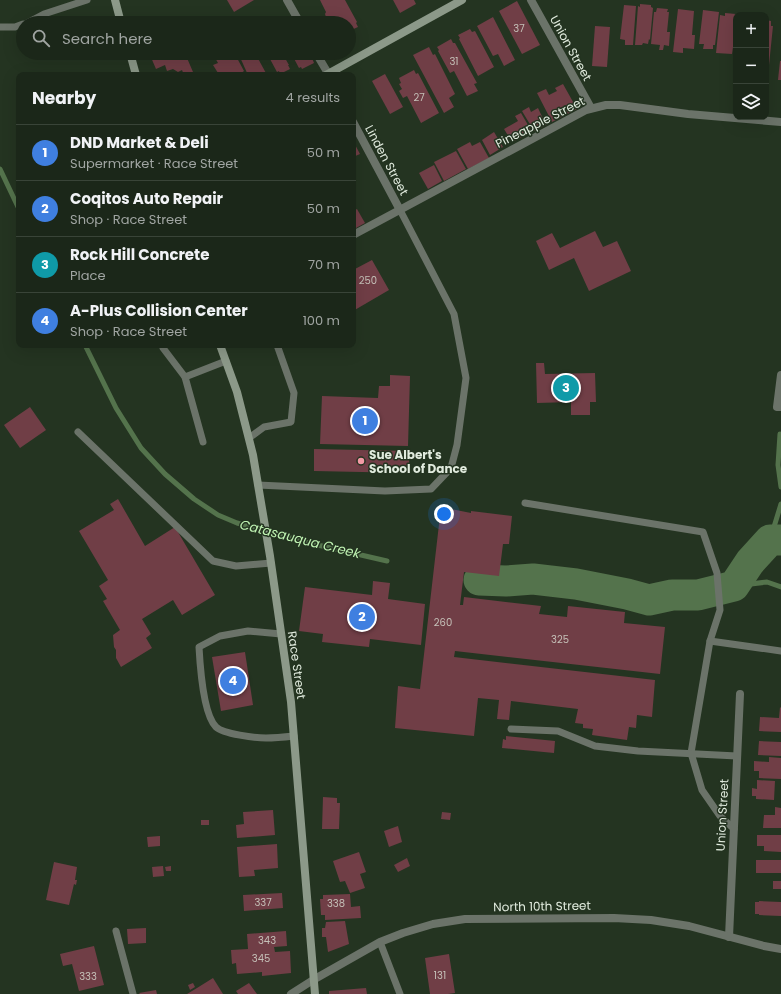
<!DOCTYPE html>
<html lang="en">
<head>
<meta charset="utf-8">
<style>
  body { margin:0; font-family:Poppins,sans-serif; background:#283326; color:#f1f3f6 }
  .controls { position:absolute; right:12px; top:12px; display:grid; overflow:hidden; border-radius:8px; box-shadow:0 4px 16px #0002 }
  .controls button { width:36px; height:36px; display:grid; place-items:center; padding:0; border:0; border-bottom:1px solid #394438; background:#1b2719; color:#f1f3f6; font:20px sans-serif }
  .you { position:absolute; left:444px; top:514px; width:14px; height:14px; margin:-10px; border:3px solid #fff; border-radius:50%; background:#1a73e8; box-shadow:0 0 0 6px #1a73e833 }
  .badge { display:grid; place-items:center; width:26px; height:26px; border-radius:50%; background:#ea580c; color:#fff; font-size:13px; font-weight:700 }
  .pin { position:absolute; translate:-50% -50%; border:2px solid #fff; box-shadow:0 1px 4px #0006 }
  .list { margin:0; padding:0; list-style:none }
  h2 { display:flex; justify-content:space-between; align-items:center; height:52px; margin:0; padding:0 16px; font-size:17px }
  h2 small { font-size:13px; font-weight:400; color:#a0a5a2 }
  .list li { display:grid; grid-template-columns:26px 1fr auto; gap:12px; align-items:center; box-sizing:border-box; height:56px; padding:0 16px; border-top:1px solid #394438 }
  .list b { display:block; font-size:15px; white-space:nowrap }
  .list p { margin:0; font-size:13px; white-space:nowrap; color:#a0a5a2 }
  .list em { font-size:13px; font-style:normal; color:#a0a5a2 }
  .icon { flex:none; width:22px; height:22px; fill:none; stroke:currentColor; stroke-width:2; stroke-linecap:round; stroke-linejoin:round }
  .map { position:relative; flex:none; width:781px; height:994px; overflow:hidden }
  .search { position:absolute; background:#1b2719; box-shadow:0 4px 16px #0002; left:16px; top:16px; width:340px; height:44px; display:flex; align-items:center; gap:10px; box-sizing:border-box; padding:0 14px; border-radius:22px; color:#a0a5a2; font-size:15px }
  .panel { position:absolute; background:#1b2719; box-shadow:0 4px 16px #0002; left:16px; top:72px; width:340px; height:276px; border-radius:8px }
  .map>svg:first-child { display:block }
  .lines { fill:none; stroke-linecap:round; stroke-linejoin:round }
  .stream { stroke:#54734c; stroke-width:5 }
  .river { stroke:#54734c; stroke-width:31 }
  .building { fill:#703e46 }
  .service { stroke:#6b7369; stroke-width:7 }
  .minor { stroke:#6b7369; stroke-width:8 }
  .secondary { stroke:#8c9989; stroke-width:8 }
  .poi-dot { fill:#f49aa6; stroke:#243421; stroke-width:1.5 }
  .labels { text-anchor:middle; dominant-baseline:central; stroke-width:3; stroke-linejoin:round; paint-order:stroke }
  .number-label { font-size:10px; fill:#c5c0b8 }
  .street-label { font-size:12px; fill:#e1ebde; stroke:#243421 }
  .poi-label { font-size:12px; font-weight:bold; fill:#e1ebde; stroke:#243421; text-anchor:start }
  .water-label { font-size:13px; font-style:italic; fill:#bff2b2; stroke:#243421 }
</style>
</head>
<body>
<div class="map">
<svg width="781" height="994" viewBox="0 0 781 994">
  <rect width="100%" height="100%" fill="#243421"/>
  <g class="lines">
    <!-- stream -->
    <g class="stream">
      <polyline points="0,169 19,209"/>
      <polyline points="85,345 116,408 141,448 165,474 194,499 218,515 237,523 309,543 387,561"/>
      <polyline points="780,434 778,465 781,487"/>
      <polyline points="770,540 781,504"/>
      <polyline points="734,586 767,582 781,587"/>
    </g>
    <!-- river -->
    <polyline class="river" points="479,580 506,581 533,579 576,584 627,594 649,600 672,595 698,595 734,586 750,562 770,540 781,540"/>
  </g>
  <!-- building -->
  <g class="building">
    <polygon points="227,0 254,0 234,12"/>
    <polygon points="320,0 345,0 357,22 356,23 358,27 349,31 349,23 332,23 329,19 326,17 325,14 326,12"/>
    <polygon points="393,0 414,0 416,4 400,13"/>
    <polygon points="517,1 540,45 522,54 499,11"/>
    <polygon points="640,4 651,5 651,7 653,8 650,40 649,39 648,44 643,43 642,45 635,45 638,6 640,7"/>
    <polygon points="624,5 636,6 633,45 625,45 625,40 620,39"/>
    <polygon points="657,8 668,9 667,12 669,12 667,32 670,32 669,46 664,45 663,50 659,50 660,45 651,44 654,12 656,12"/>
    <polygon points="678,9 694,11 692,35 695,35 694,49 683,48 683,53 673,52"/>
    <polygon points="703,10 719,12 715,45 713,45 713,49 703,49 704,44 699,44"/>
    <polygon points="725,13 736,14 736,26 732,54 716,53 720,15 725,16"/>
    <polygon points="493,17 515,60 504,66 498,54 493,56 477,26"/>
    <polygon points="766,20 771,21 771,26 773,26 769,65 766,65"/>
    <polygon points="595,26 610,27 607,67 592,66"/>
    <polygon points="470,29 472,32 475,31 494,67 478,76 459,39 460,38 458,35"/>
    <polygon points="451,39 453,43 455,43 477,83 474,84 478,91 467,96 454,71 450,73 438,51 439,50 437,47"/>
    <polygon points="429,47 433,55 435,54 455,94 449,98 454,107 444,113 413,55"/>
    <polygon points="155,53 197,53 187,58 193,72 187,75 184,75 182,70 178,72 173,69 167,71 165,65 156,69 150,55"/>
    <polygon points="214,53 227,53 232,60 237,58 244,71 240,74 240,75 214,75 218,73 213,65 218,63 213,54"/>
    <polygon points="242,53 255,53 267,75 248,75 239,55"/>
    <polygon points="266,53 282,53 289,65 288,65 290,69 280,74 279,71 277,72 270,59 267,59 266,56"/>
    <polygon points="291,53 310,53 314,63 302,69 301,67 299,68"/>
    <polygon points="780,61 781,61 781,80 778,80"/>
    <polygon points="414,70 416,74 418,73 439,113 421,123 407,96 403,98 399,91 402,89 399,84 401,83 399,78"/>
    <polygon points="385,74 403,107 390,114 372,81"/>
    <polygon points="563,84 577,109 552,122 537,93 546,89 549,95 557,91 555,88"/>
    <polygon points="529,107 531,112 538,108 546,125 534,131 522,111"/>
    <polygon points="521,113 532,132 512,142 504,129 518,121 515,116"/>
    <polygon points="494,132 503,147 490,155 482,140"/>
    <polygon points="353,141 360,154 353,157"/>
    <polygon points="470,142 472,146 480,142 489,158 468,169 457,149"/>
    <polygon points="456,151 466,169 444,181 434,162"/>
    <polygon points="434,165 442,181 428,189 419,173"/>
    <polygon points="357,209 365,223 356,228 353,223 353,211"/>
    <polygon points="595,231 603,247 617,241 631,271 589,291 574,258 549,270 536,241 552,233 560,248"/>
    <polygon points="372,260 389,290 353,311 353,267 354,266 355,269"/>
    <polygon points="536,363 544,363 545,374 595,373 596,402 590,402 590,415 571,415 571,402 537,403"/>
    <polygon points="390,375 410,376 408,446 320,444 322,396 378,398 379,386 390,386"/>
    <polygon points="30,407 46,430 20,448 4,425"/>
    <polygon points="314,449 409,451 409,473 314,471"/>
    <polygon points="118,499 145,546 175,527 215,595 182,615 173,600 142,619 151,634 146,638 152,648 121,667 116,658 116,650 114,647 113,635 120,630 103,601 107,599 99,586 108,580 79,531 114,510 110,504"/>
    <polygon points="441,507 471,513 471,511 512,516 509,544 503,544 499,576 464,572 460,605 463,605 464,597 541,606 539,614 567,617 568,606 625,612 624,623 665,627 660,674 455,651 454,657 655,680 652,717 637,715 636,728 629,727 627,740 592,735 593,729 583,728 583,724 575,723 578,709 511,701 509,720 497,719 499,700 478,698 474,736 395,728 398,686 420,689"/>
    <polygon points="373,581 390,583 388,599 425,604 421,645 370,639 369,647 322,642 323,634 299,631 305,587 372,595"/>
    <polygon points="245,652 253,705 221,711 212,657"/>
    <polygon points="780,707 781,708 781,732 759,731 760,717 779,718"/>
    <polygon points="506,736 555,741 554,753 502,748 503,739 506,740"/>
    <polygon points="759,741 781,742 781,756 758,755"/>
    <polygon points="769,757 781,758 781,779 759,778 759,771 754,771 754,761 769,762"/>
    <polygon points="757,780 775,781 774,800 756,799 756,796 752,796 752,788 757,789"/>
    <polygon points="323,797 337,798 337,803 340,803 339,829 322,829"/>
    <polygon points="775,807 781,808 781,828 763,828 764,815 775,815"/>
    <polygon points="273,810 275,835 237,838 236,825 244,824 243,812"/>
    <polygon points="442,812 451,813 450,820 441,819"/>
    <rect x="201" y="820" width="8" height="5"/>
    <polygon points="398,826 402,842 389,847 384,831"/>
    <polygon points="757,835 781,835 781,852 764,851 764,846 757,846"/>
    <polygon points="160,836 160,846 148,847 147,837"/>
    <polygon points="277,844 278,868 254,870 255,876 239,877 237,847"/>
    <polygon points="359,852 366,872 360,874 365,888 350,893 345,881 340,882 333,861"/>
    <polygon points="407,858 410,866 398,872 394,865"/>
    <rect x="756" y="860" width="25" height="13"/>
    <polygon points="54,862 77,867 75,880 77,880 76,885 74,884 69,905 46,900"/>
    <polygon points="163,866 164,876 153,877 152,867"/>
    <polygon points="171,866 171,871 166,871 165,867"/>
    <rect x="773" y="881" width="8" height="8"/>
    <polygon points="282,893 283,908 244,911 243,895"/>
    <polygon points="350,894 351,907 360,906 361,918 325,920 325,915 321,915 320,899 323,899 323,895"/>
    <polygon points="759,901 781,902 781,916 759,915 759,914 755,914 755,902 759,902"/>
    <polygon points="345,921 349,944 328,952 326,937 322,937 322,928 325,928 326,922"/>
    <polygon points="146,928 146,943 128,944 127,929"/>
    <polygon points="286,931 287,946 274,947 275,952 290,951 291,973 262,976 262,972 237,974 236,963 232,964 231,950 248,949 247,934"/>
    <polygon points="94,946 104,985 79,991 72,964 63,966 60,954"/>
    <polygon points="449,954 455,993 448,994 430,994 425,958"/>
    <polygon points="213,978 223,994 187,994 197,988"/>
    <polygon points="193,983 195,987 190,990 188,985"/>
    <polygon points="249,983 257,994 238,994 236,991"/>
    <polygon points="366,988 367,994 329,994 329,991"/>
    <polygon points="156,990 157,994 140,994 139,993"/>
  </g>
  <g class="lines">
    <!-- service -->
    <g class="service">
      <polyline points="27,23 44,14 87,0"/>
      <polyline points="0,27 15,27 23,24"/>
      <polyline points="162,345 163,348 185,377 203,442"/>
      <polyline points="185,377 226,361"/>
      <polyline points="78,432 213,561 236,566 271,563"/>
      <polyline points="249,438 264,427 291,422 294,393 277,345"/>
      <polyline points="258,485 385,491 431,489 451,468 457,445 466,378 454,314 400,210"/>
      <polyline points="525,503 703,532 717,573 720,610 710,641 691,753 702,790 720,816 734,829"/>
      <path d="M281,634L248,631L220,636L199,647C200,665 203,714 216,727C223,734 256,738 266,738C275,738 285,737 294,736"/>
      <polyline points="710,641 781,651"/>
      <polyline points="511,729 558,731 595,746 638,751 737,756"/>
      <polyline points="116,931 133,994"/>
      <polyline points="380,942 400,994"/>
    </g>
    <!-- minor -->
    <g class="minor">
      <polyline points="287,0 300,23"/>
      <polyline points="531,0 591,108"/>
      <polyline points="316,53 329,75"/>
      <polyline points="353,122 400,210"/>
      <polyline points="353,235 586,110 606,105 620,105 688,114 781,122"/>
      <polyline points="781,375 777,407 781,407"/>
      <polyline points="729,937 740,694"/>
      <polyline points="291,994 313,980 380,942 403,933 433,924 465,919 614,918 651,920 689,926 764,946 781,949"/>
    </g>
    <!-- secondary -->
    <g class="secondary">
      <polyline points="115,0 121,23"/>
      <polyline points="130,53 136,75"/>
      <polyline points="326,75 462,0"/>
      <polyline points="220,345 237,392 253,455 270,556 291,702 315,994"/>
    </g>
  </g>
  <!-- markers -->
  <circle class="poi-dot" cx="361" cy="461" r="4"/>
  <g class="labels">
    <!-- number labels -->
    <g class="number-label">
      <text x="519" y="28">37</text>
      <text x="454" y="61">31</text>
      <text x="419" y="97">27</text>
      <text x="368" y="280">250</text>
      <text x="443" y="622">260</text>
      <text x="560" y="639">325</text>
      <text x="263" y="902">337</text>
      <text x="336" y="903">338</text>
      <text x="267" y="940">343</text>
      <text x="261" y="958">345</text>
      <text x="440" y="975">131</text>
      <text x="88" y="976">333</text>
    </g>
    <!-- street labels -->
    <g class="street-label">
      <text transform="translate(571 48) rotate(61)">Union Street</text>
      <text transform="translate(540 122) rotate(-27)">Pineapple Street</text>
      <text transform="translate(387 160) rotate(62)">Linden Street</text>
      <text transform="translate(297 665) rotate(82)">Race Street</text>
      <text transform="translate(722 815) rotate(-87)">Union Street</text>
      <text transform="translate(542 906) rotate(-1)">North 10th Street</text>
    </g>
    <!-- poi labels -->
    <g class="poi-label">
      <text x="369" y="454">Sue Albert's<tspan x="369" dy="14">School of Dance</tspan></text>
    </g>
    <!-- water labels -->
    <g class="water-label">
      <text transform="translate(300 539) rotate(14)">Catasauqua Creek</text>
    </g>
  </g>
</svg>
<div class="controls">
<button>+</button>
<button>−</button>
<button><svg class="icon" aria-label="layers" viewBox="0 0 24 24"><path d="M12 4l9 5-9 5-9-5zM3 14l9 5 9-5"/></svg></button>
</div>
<div class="you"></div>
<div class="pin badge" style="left:365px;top:421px;background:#3f7fe0">1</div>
<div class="pin badge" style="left:362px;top:617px;background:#3f7fe0">2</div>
<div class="pin badge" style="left:566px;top:388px;background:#0f9aa8">3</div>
<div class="pin badge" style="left:233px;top:681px;background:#3f7fe0">4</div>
<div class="search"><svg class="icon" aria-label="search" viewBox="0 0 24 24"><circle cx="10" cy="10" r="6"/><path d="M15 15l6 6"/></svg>Search here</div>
<section class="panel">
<h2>Nearby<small>4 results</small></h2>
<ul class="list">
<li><span class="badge" style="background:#3f7fe0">1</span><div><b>DND Market &amp; Deli</b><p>Supermarket · Race Street</p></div><em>50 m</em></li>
<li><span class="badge" style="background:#3f7fe0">2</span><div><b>Coqitos Auto Repair</b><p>Shop · Race Street</p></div><em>50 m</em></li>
<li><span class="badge" style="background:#0f9aa8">3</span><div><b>Rock Hill Concrete</b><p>Place</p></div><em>70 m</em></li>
<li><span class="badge" style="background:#3f7fe0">4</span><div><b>A-Plus Collision Center</b><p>Shop · Race Street</p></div><em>100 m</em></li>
</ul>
</section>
</div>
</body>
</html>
